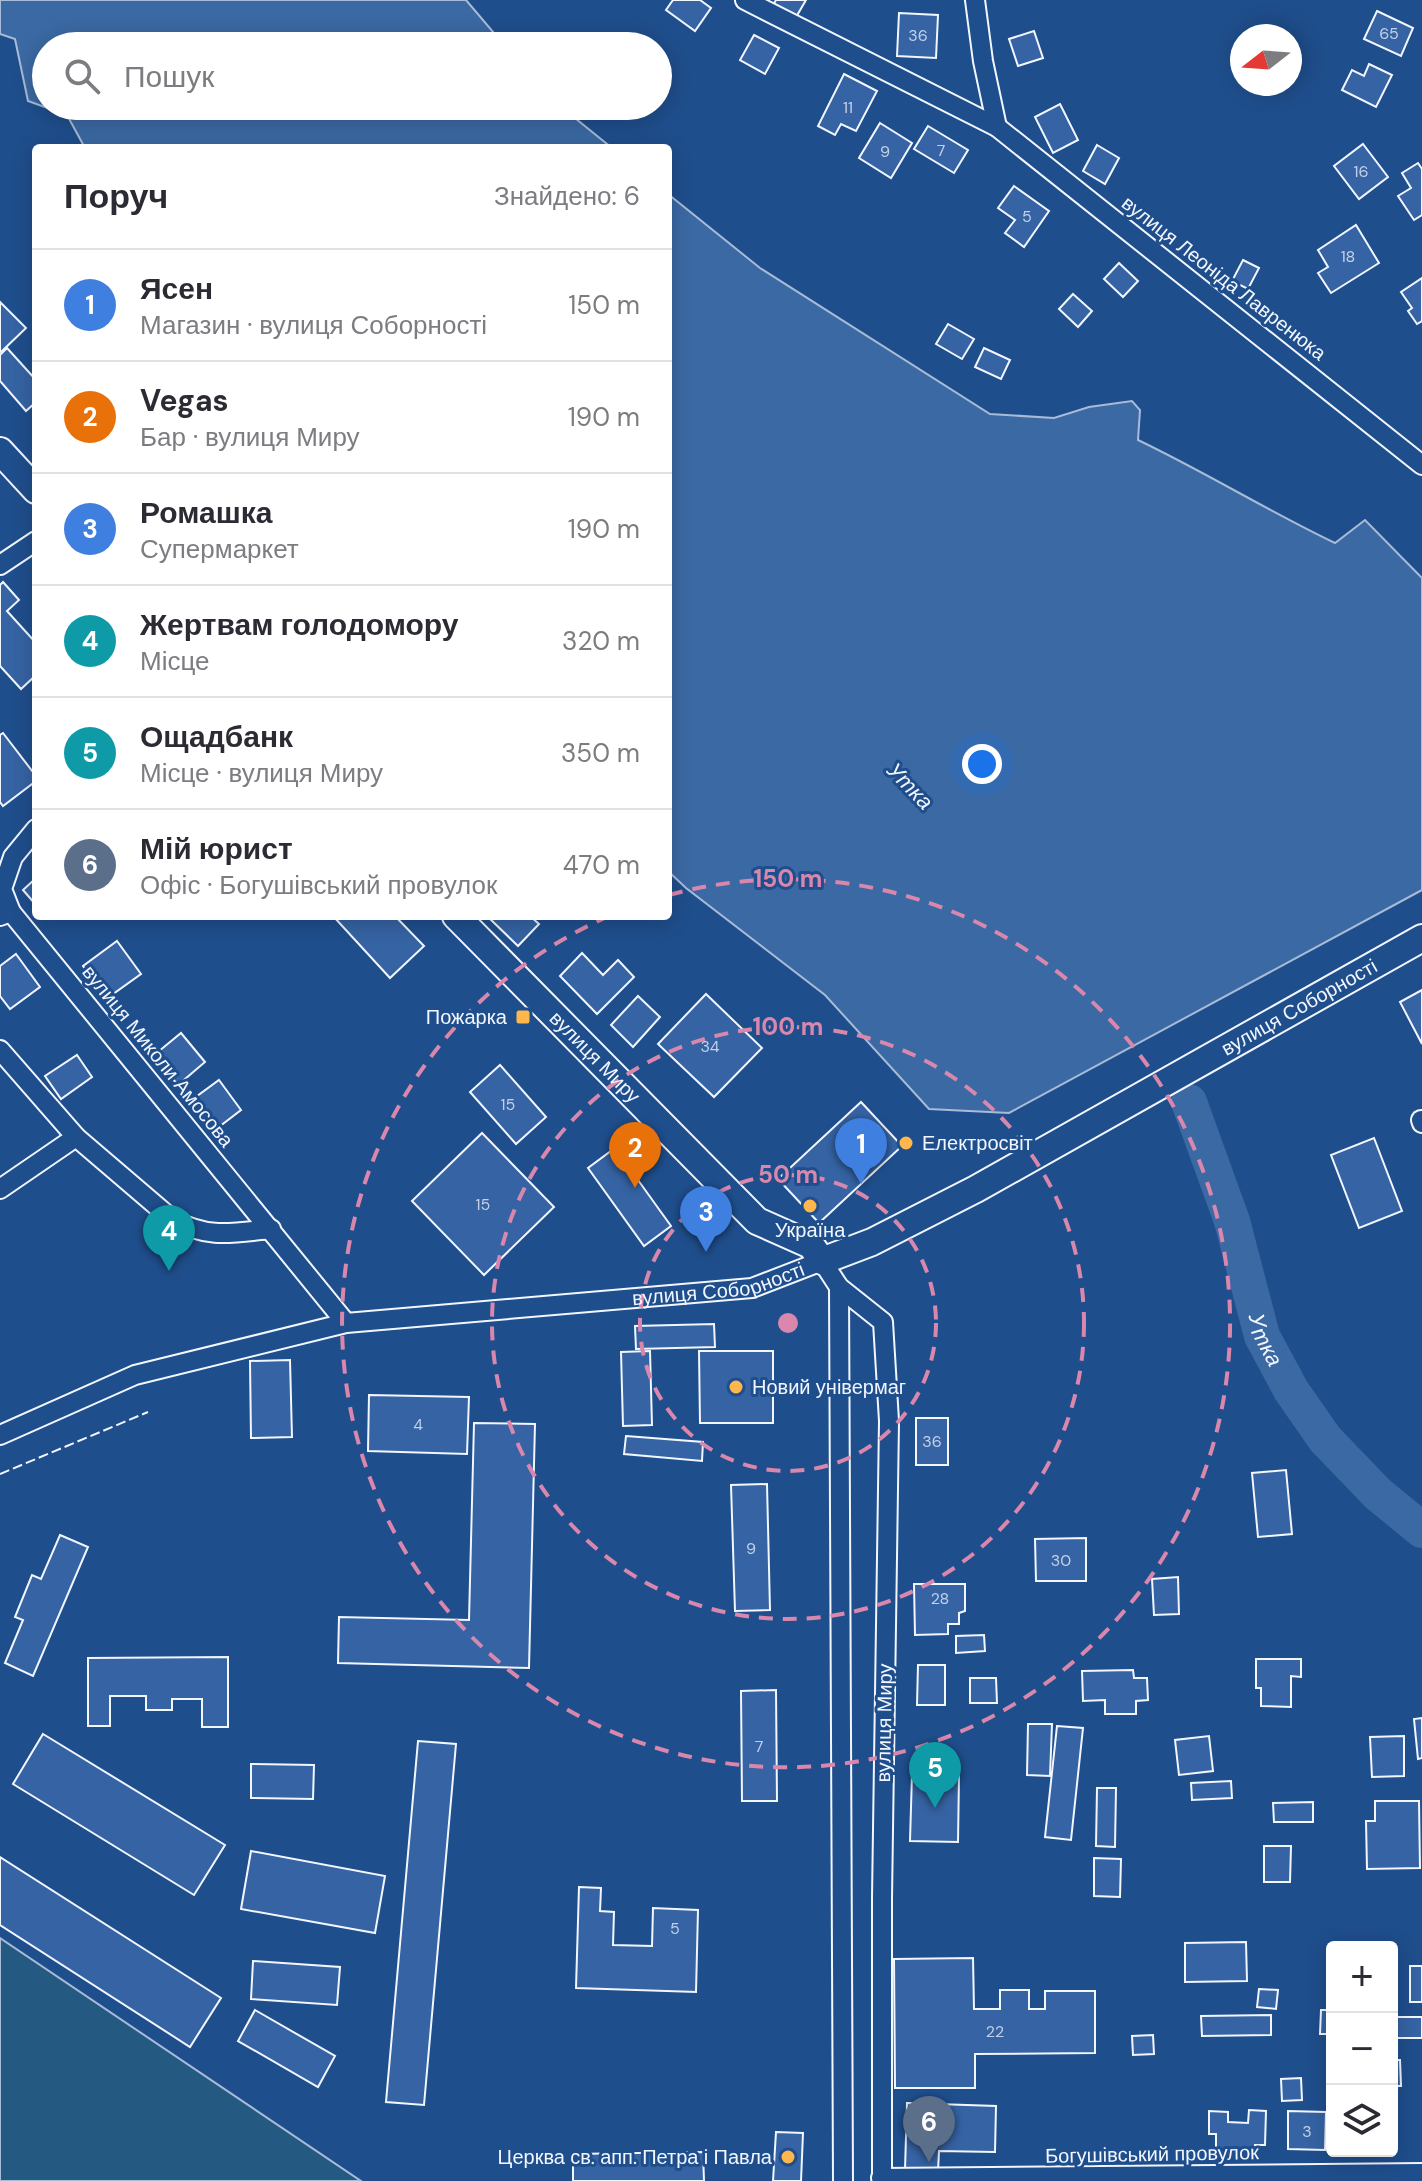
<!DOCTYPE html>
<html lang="uk">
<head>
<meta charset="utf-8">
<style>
  body { margin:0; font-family:"DM Sans",sans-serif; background:#f7f7f7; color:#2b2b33 }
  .controls { position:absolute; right:24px; bottom:24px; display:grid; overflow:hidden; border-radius:8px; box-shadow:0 4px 20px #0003 }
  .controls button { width:72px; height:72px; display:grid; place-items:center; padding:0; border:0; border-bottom:2px solid #e1e1e2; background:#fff; color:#2b2b33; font:40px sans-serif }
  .compass { position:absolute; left:1230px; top:24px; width:72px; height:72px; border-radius:50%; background:#fff; box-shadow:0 4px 20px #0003; rotate:253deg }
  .you { position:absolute; left:982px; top:764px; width:28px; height:28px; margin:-20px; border:6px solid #fff; border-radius:50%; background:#1a73e8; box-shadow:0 0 0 12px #1a73e833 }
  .badge { display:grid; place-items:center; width:52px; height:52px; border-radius:50%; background:#8a6a3f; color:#fff; font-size:26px; font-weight:700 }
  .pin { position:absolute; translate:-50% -66px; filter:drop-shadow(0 2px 4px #0008) }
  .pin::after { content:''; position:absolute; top:42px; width:28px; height:24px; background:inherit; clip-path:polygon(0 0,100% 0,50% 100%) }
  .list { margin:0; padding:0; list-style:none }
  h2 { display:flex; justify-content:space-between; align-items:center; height:104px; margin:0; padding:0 32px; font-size:34px }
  h2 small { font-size:26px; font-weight:400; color:#7c7c81 }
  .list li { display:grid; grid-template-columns:52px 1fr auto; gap:24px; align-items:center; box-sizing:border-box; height:112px; padding:0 32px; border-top:2px solid #e1e1e2 }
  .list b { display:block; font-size:30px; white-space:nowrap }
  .list p { margin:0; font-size:26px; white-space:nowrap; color:#7c7c81 }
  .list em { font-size:26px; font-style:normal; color:#7c7c81 }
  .icon { flex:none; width:44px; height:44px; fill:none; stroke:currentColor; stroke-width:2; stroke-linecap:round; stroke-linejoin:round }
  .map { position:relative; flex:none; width:1422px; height:2181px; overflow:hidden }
  .search { position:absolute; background:#fff; box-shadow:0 4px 20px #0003; left:32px; top:32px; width:640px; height:88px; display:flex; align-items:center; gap:20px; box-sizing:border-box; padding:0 28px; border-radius:44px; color:#7c7c81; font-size:30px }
  .panel { position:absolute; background:#fff; box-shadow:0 4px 20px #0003; left:32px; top:144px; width:640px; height:776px; border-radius:8px }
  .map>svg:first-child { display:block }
  .green { fill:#245a82; stroke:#a8bbd7; stroke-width:2 }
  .water { fill:#3b69a3; stroke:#a8bbd7; stroke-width:2 }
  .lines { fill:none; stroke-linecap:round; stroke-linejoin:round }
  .river { stroke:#3b69a3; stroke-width:36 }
  .building { fill:#3563a3; stroke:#f2f6ff; stroke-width:2 }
  .minor-casing { stroke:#f2f6ff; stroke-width:22 }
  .secondary-casing { stroke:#f2f6ff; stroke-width:30 }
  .minor { stroke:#1f4e8c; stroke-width:18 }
  .secondary { stroke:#1f4e8c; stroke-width:26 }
  .fence { stroke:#f2f6ff; stroke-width:2; stroke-dasharray:10 4; stroke-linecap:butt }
  .ring { fill:none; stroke:#da87ad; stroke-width:4; stroke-dasharray:14 10 }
  .poi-dot { fill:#ffb74d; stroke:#1f4e8c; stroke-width:3 }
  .labels { text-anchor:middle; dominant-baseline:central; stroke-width:6; stroke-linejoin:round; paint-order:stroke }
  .number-label { font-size:16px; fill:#c3d1e8 }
  .street-label { font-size:20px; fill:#f2f6ff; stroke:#1f4e8c }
  .poi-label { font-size:20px; fill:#f2f6ff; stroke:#1f4e8c; text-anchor:end }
  .water-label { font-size:22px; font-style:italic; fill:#f2f6ff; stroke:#1f4e8c }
  .centre { fill:#da87ad; stroke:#1f4e8c; stroke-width:4 }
  .ring-label { font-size:24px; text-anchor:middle; font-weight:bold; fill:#da87ad; stroke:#1f4e8c; stroke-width:6; stroke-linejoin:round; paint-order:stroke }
</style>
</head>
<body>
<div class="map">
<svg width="1422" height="2181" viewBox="0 0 1422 2181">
  <rect width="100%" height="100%" fill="#1f4e8c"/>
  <!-- green -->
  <polygon class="green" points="0,1938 361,2181 0,2181"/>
  <!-- water -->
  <g class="water">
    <polygon points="0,0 466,0 505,46 46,46 46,106 560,106 612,148 85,148 67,115 28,101 15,39 0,34"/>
    <path d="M668,194L760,268L990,414L1054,418L1089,407L1132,401L1140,410L1138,440C1205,472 1268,511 1335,543L1365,520L1422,578V890L1009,1113L929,1109L825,995L686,888L668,871Z"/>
  </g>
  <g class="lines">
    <!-- river -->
    <path class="river" id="s1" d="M1189,1102L1232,1221L1262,1336L1291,1390L1325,1439L1378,1494L1422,1530"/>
  </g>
  <!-- building -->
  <g class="building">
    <polygon points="673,0 700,0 711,8 695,31 666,10"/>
    <polygon points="776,0 806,0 792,24 770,10"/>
    <polygon points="1377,11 1413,28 1401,56 1364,39"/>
    <polygon points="899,13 938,15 936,58 897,56"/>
    <polygon points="1034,31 1043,58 1018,66 1009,39"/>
    <polygon points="754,35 779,48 765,74 740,60"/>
    <polygon points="1369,64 1392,75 1376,107 1342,90 1352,70 1364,76"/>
    <polygon points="844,74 877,91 856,131 841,124 835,135 818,126"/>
    <polygon points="1060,104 1078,140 1053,153 1035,117"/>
    <polygon points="880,123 912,143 891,178 859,158"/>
    <polygon points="928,126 968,150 954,173 914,149"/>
    <polygon points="1363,144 1388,177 1359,199 1334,166"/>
    <polygon points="1097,145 1119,158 1105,184 1083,171"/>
    <polygon points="1418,163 1422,169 1422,215 1414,220 1398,196 1411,188 1402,173"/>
    <polygon points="1014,186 1049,211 1024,247 1005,233 1015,220 998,208"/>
    <polygon points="1356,225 1379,263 1331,293 1318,273 1328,267 1318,250"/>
    <polygon points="1243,260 1259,268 1248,289 1232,281"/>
    <polygon points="1119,263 1138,281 1123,297 1104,279"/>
    <polygon points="1422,278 1422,321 1417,324 1408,311 1412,308 1401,292"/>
    <polygon points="1073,294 1092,311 1078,327 1059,309"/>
    <polygon points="0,302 26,328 1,352 0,351"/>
    <polygon points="948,324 974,339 962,359 936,344"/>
    <polygon points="7,348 36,380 36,402 26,411 0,381 0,355"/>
    <polygon points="984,348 1010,360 1001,379 975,367"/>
    <polygon points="3,582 19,600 7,611 36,643 36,675 21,689 0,666 0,585"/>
    <polygon points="3,733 36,776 36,781 3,806 0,802 0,735"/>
    <polygon points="36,878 36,905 23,890"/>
    <polygon points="333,916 395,916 424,946 390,978"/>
    <polygon points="487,916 530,916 539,924 518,946"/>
    <polygon points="117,941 141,974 106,999 83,966"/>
    <polygon points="582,953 603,975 618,960 634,977 597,1014 560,976"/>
    <polygon points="16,954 40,987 10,1009 0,996 0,966"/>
    <polygon points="1422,990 1422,1044 1400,1002"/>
    <polygon points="706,994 762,1048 714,1097 658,1044"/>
    <polygon points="638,996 660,1017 633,1047 611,1025"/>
    <polygon points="181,1033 205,1062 178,1085 153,1056"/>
    <polygon points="77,1055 92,1077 61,1099 45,1076"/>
    <polygon points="500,1065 546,1117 516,1144 470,1092"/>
    <polygon points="219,1080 241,1110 211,1133 189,1102"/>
    <polygon points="861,1102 902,1146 819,1223 778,1179"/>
    <polygon points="482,1133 554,1207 484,1275 412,1201"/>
    <polygon points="1374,1138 1402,1211 1359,1228 1331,1155"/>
    <polygon points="615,1148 671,1226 644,1246 588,1168"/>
    <polygon points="714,1324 715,1347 636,1349 635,1326"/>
    <polygon points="650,1351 652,1425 623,1426 621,1352"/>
    <polygon points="699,1351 773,1351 773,1423 700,1423"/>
    <polygon points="290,1360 292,1437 251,1438 250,1361"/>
    <polygon points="369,1395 469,1397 467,1454 368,1451"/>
    <rect x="916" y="1418" width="32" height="47"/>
    <polygon points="474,1423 535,1424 529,1668 338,1663 339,1617 469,1620"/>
    <polygon points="626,1436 703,1442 702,1461 624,1454"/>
    <polygon points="1286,1470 1292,1534 1258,1537 1252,1473"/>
    <polygon points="767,1484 770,1610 735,1611 731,1485"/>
    <polygon points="60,1535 88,1547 33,1676 5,1663 23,1620 15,1617 32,1575 41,1579"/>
    <polygon points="1086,1538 1086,1581 1036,1581 1035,1539"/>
    <polygon points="1178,1577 1179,1614 1154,1615 1152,1579"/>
    <polygon points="914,1584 965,1584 965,1611 959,1613 959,1624 948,1624 948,1634 915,1635"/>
    <polygon points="984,1635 985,1651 956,1653 956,1636"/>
    <polygon points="228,1657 228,1727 202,1727 202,1699 172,1699 172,1710 146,1710 146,1696 110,1696 110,1726 88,1726 88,1658"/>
    <polygon points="1256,1659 1301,1659 1301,1677 1291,1676 1291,1707 1261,1706 1261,1688 1256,1688"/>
    <polygon points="918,1665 945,1665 945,1705 917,1705"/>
    <polygon points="1133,1670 1134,1678 1147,1678 1148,1700 1136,1701 1136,1714 1105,1714 1105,1700 1083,1701 1082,1671"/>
    <polygon points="970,1678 996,1678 997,1703 970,1703"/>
    <polygon points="776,1690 777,1801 742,1801 741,1691"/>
    <polygon points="1422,1718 1422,1758 1418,1759 1414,1719"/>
    <polygon points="1028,1724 1052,1724 1050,1776 1027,1775"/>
    <polygon points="1057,1726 1083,1728 1071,1840 1045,1837"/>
    <polygon points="43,1734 225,1845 194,1895 13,1784"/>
    <polygon points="1209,1736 1213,1771 1179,1775 1175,1740"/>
    <polygon points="1404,1736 1404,1776 1372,1777 1370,1737"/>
    <polygon points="418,1741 456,1744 424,2105 386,2102"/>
    <polygon points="251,1764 314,1765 313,1799 251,1798"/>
    <polygon points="912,1774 959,1775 958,1842 910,1841"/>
    <polygon points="1231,1781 1232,1798 1192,1800 1191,1783"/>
    <polygon points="1097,1788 1116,1788 1115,1847 1096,1846"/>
    <polygon points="1375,1801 1419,1801 1420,1868 1367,1869 1366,1821 1375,1821"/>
    <polygon points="1313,1802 1313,1822 1274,1822 1273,1803"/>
    <polygon points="1264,1846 1291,1846 1290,1882 1264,1882"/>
    <polygon points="251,1851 385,1876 375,1933 241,1909"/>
    <polygon points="0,1857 221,1998 190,2047 0,1925"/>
    <polygon points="1094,1858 1121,1859 1120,1897 1094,1896"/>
    <polygon points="579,1887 601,1888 600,1911 614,1912 613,1945 652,1946 653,1908 698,1910 696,1992 576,1988"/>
    <polygon points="1246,1942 1247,1981 1185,1982 1185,1943"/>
    <polygon points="973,1958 974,2009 1000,2009 1000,1990 1029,1990 1029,2009 1045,2009 1045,1991 1095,1991 1095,2053 975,2054 975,2088 895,2088 894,1959"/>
    <polygon points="253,1961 340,1967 337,2005 251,1999"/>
    <rect x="1410" y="1966" width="12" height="36"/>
    <polygon points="1259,1989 1278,1990 1276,2009 1257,2007"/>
    <polygon points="255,2010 335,2056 318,2087 238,2041"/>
    <polygon points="1321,2010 1332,2010 1332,2034 1320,2034"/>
    <polygon points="1271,2015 1271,2035 1202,2036 1201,2016"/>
    <polygon points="1396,2017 1422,2017 1422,2038 1395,2038"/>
    <polygon points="1153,2035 1154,2054 1133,2055 1132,2036"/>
    <polygon points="1392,2060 1400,2060 1401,2086 1392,2086"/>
    <polygon points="1301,2078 1302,2100 1282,2101 1281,2079"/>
    <polygon points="907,2103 996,2106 995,2152 939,2151 938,2171 905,2170"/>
    <polygon points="1249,2110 1266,2111 1265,2145 1255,2145 1255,2151 1216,2150 1216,2134 1209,2134 1209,2111 1228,2112 1228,2122 1248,2123"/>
    <polygon points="1288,2111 1326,2112 1325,2150 1288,2149"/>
    <polygon points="776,2132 803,2133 801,2181 773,2181"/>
    <polygon points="703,2152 704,2181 573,2181 573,2154"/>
  </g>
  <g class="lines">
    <!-- minor casing -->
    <g class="minor-casing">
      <g id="minor">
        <polyline points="745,0 997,127 1422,465"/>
        <polyline points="975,0 983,61 997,127"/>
        <polyline points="0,565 36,541"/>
        <polyline points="11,912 2,889 13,857 36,829"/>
        <polyline points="0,916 11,912 346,1323"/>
        <polyline points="0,1050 76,1137 0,1189"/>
        <polyline points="1421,1120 1422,1123"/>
        <path d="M76,1137L173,1220C210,1239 231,1233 271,1229"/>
        <polyline points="839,1287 843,2181"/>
        <path id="s2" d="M0,1435L135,1375L346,1323L752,1288L822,1261L839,1287L883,1322L889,1421L882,1898V2181"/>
        <polyline points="881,2178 1422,2173"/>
      </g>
    </g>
    <!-- secondary casing -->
    <g class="secondary-casing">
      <g id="secondary">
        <polyline points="0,451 36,490"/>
        <path id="s3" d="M456,916L757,1221L811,1245L822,1261L872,1242L976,1189L1422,938"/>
      </g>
    </g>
    <!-- minor -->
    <use href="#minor" class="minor"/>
    <!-- secondary -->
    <use href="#secondary" class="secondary"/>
    <!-- fence -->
    <polyline class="fence" points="0,1474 148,1412"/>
  </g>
  <!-- distance rings -->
  <g class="ring">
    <circle cx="788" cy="1323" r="148"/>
    <circle cx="788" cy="1323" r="296"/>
    <path d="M669 895A444 444 0 1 1 607 917"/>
  </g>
  <!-- markers -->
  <g class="poi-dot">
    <rect x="515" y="1009" width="16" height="16" rx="4"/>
    <circle cx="906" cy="1143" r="8"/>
    <circle cx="810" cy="1206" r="8"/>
    <circle cx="736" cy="1387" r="8"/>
    <circle cx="788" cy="2157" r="8"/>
  </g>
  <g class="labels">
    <!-- number labels -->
    <g class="number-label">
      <text x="1389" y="33">65</text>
      <text x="918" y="35">36</text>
      <text x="848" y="107">11</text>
      <text x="941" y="150">7</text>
      <text x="885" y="151">9</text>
      <text x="1361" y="171">16</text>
      <text x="1027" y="216">5</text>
      <text x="1348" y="256">18</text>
      <text x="710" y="1046">34</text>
      <text x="508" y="1104">15</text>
      <text x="483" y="1204">15</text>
      <text x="418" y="1424">4</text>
      <text x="932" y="1441">36</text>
      <text x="751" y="1548">9</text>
      <text x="1061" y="1560">30</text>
      <text x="940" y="1598">28</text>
      <text x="759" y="1746">7</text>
      <text x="675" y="1928">5</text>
      <text x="995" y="2031">22</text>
      <text x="1307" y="2131">3</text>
    </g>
    <!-- street labels -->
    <g class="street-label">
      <text transform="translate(1224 278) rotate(38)">вулиця Леоніда Лавренюка</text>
      <text stroke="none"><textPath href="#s3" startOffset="1048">вулиця Соборності</textPath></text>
      <text transform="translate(158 1056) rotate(51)">вулиця Миколи Амосова</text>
      <text stroke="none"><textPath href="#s3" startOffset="198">вулиця Миру</textPath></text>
      <text stroke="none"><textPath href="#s2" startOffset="740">вулиця Соборності</textPath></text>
      <text transform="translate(884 1723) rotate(-89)">вулиця Миру</text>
      <text transform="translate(1152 2154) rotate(-1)">Богушівський провулок</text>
    </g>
    <!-- poi labels -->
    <g class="poi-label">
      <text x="507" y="1017">Пожарка</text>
      <text x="922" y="1143" text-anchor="start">Електросвіт</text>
      <text x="810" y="1230" text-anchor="middle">Україна</text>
      <text x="752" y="1387" text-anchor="start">Новий універмаг</text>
      <text x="772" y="2157">Церква св. апп. Петра і Павла</text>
    </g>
    <!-- water labels -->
    <g class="water-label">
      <text transform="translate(910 786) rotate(46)">Утка</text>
      <text stroke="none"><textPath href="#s1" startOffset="250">Утка</textPath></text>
    </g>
  </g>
  <circle cx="788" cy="1323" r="12" class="centre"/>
  <g class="ring-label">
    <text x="788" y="887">150 m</text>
    <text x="788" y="1035">100 m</text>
    <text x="788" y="1183">50 m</text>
  </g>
</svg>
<div class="controls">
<button>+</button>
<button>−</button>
<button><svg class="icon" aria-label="layers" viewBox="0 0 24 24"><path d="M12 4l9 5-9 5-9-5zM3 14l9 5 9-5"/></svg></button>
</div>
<svg class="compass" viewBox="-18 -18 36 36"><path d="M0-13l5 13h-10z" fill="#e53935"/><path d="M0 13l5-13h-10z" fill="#7c7c81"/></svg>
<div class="you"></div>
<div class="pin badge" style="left:861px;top:1184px;background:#3f7fe0">1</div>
<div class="pin badge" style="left:635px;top:1188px;background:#e8710a">2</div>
<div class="pin badge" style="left:706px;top:1252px;background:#3f7fe0">3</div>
<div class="pin badge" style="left:169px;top:1271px;background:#0f9aa8">4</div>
<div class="pin badge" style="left:935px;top:1808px;background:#0f9aa8">5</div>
<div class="pin badge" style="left:929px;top:2162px;background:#5c6f8a">6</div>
<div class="search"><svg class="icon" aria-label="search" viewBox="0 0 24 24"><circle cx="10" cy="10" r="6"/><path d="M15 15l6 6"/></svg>Пошук</div>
<section class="panel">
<h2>Поруч<small>Знайдено: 6</small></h2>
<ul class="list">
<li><span class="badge" style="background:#3f7fe0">1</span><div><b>Ясен</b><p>Магазин · вулиця Соборності</p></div><em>150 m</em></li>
<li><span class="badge" style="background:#e8710a">2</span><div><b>Vegas</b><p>Бар · вулиця Миру</p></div><em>190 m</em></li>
<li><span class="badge" style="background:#3f7fe0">3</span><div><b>Ромашка</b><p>Супермаркет</p></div><em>190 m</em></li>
<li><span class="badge" style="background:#0f9aa8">4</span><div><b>Жертвам голодомору</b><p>Місце</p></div><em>320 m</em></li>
<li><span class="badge" style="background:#0f9aa8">5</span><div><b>Ощадбанк</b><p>Місце · вулиця Миру</p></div><em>350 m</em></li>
<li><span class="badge" style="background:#5c6f8a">6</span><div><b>Мій юрист</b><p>Офіс · Богушівський провулок</p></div><em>470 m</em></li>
</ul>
</section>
</div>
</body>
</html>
